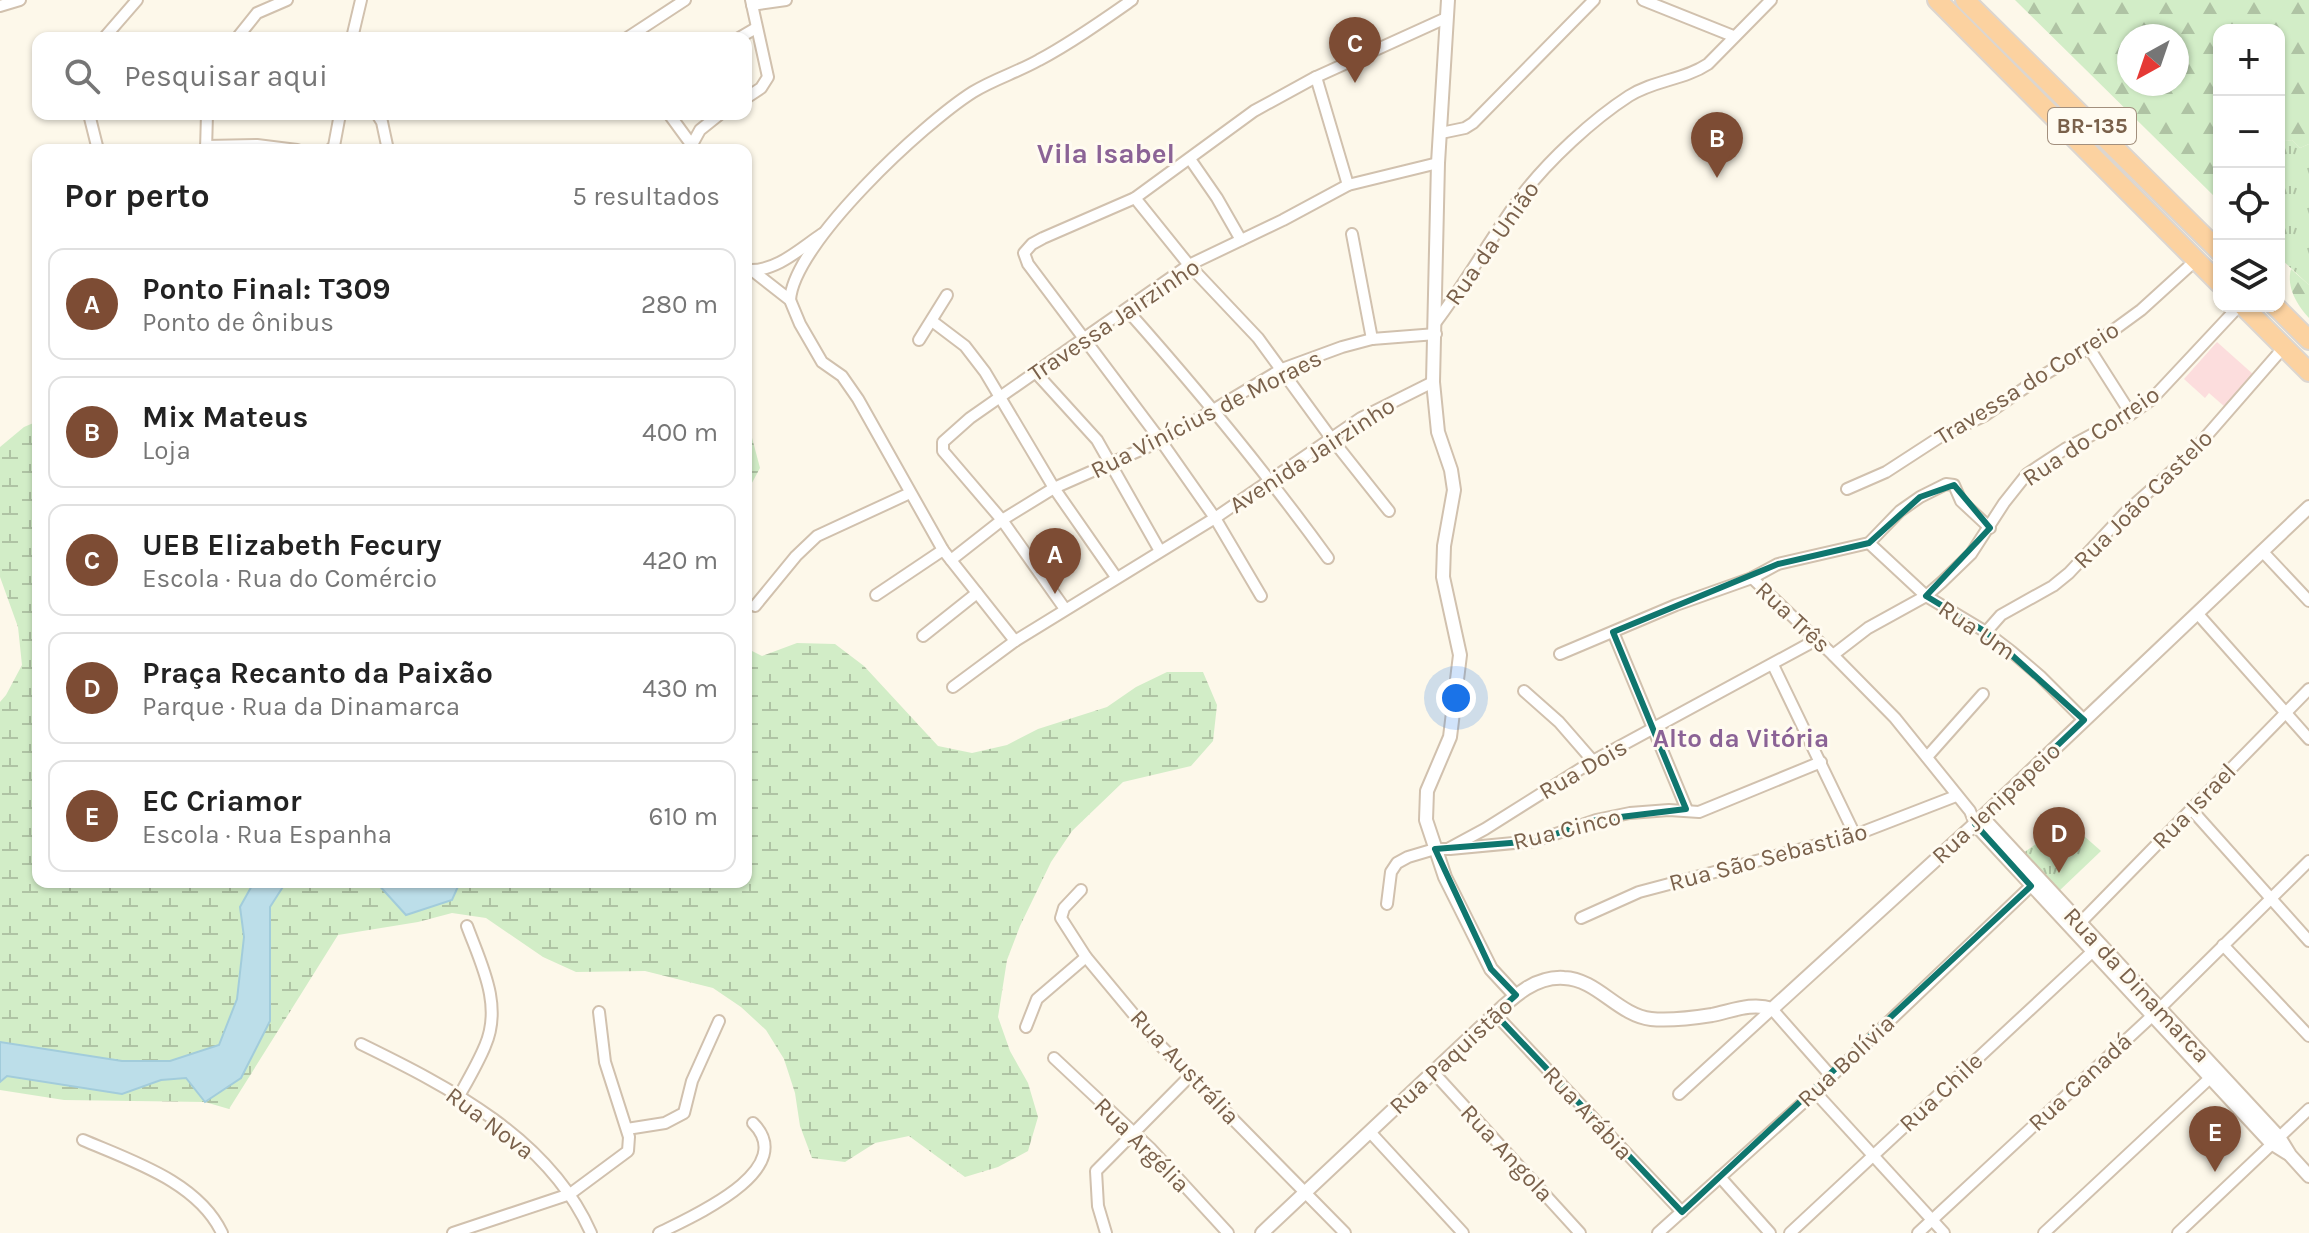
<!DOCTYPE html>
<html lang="pt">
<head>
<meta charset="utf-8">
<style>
  body { margin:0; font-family:Karla,sans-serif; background:#f2f2f2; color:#222 }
  .controls { position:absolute; right:24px; top:24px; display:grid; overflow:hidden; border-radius:16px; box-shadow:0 2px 6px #0004 }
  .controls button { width:72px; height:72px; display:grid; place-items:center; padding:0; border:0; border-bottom:2px solid #e0e0e0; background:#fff; color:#222; font:40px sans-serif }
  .compass { position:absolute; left:2117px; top:24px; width:72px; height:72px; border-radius:50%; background:#fff; box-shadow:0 2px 6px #0004; rotate:220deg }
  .you { position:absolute; left:1456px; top:698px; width:28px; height:28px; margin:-20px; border:6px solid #fff; border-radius:50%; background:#1a73e8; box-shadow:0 0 0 12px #1a73e833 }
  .badge { display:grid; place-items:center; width:52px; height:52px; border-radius:50%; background:#7d4c34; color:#fff; font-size:26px; font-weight:700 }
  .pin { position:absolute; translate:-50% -66px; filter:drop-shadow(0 2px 4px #0008) }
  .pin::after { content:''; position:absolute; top:42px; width:28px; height:24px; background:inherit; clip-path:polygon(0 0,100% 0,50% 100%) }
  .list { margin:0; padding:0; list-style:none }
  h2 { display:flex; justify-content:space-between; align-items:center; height:104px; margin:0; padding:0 32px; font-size:34px }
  h2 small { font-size:26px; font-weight:400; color:#767676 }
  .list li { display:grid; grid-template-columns:52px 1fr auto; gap:24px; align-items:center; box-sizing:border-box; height:112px; margin:0 16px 16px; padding:0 16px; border:2px solid #e0e0e0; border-radius:16px }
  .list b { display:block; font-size:30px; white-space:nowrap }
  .list p { margin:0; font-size:26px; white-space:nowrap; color:#767676 }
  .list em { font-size:26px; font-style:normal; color:#767676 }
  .icon { flex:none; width:44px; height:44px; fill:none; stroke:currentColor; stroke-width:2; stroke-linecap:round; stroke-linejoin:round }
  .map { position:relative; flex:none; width:2309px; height:1233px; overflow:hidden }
  .search { position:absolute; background:#fff; box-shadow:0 2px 6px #0004; left:32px; top:32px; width:720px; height:88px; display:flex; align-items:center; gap:20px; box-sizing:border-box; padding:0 28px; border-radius:16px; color:#767676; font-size:30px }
  .panel { position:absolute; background:#fff; box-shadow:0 2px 6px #0004; left:32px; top:144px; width:720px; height:744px; border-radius:16px }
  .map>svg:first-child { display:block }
  .medical { fill:#fcdddd }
  .forest { fill:url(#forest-firs); fill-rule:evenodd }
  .wetland { fill:url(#wetland-marsh) }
  .park { fill:url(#park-tufts) }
  .water { fill:#bcdee9; stroke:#a2ccdb; stroke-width:2 }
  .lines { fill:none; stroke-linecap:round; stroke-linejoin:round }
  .minor-casing { stroke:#d1c1ae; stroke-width:14 }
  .tertiary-casing { stroke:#d1c1ae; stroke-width:16 }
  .trunk-casing { stroke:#dcd6d0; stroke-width:22 }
  .minor { stroke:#fff; stroke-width:10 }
  .tertiary { stroke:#fff; stroke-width:12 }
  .trunk { stroke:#fcd2a0; stroke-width:18 }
  .marked { fill:none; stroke:#0f766e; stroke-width:6; stroke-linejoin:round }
  .labels { text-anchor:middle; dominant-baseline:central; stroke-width:6; stroke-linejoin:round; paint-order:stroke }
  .shield { fill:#fffbf1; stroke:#a28f7d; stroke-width:2 }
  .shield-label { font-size:22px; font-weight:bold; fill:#7a614b }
  .street-label { font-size:24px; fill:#7a614b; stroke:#fffbf1 }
  .neighbourhood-label { font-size:26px; font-weight:bold; fill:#8b6396; stroke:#fffbf1 }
  .quarter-label { font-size:28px; font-weight:bold; fill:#8b6396; stroke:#fffbf1 }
</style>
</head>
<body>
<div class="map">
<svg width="2309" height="1233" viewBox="0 0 2309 1233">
  <defs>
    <pattern id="forest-firs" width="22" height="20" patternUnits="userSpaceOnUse" patternTransform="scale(2)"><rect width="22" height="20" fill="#d2edc7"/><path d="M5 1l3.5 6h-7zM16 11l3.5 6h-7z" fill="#afc3a4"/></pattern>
    <pattern id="wetland-marsh" width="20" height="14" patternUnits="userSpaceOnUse" patternTransform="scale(2)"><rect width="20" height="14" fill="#d2edc7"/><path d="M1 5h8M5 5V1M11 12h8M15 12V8" fill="none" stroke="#afc3a4"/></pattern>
    <pattern id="park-tufts" width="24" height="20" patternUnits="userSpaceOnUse" patternTransform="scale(2)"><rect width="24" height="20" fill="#d2edc7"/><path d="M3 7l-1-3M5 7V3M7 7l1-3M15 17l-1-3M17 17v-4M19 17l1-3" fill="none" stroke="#afc3a4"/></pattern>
  </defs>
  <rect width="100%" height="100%" fill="#fdf8ea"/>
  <!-- medical -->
  <polygon class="medical" points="2217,342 2254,375 2225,407 2209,393 2205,398 2184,379"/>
  <!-- forest -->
  <g class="forest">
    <path d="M2015,0H2309V144L2300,148L2292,140L2279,142V30H2219V194L2215,197ZM2129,36H2177V84H2129Z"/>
    <path d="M2291,269L2309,285V318C2297,305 2286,287 2291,269Z"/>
  </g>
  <!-- wetland -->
  <g class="wetland">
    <polygon points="38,421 38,882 746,882 746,648 762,656 797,643 835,644 864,666 938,746 972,753 1007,745 1038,729 1107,707 1136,687 1167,672 1203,672 1217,705 1213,741 1191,766 1123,782 1072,831 1051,862 1020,926 1007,960 998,1017 1010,1051 1028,1083 1038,1117 1028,1151 998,1167 965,1177 909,1136 875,1143 845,1162 812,1158 800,1126 795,1093 784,1059 766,1030 741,1007 713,988 645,971 576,972 543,957 486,918 452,913 418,922 338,935 229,1109 205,1102 64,1100 0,1090 0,702 6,695 22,665 18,627 0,577 0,447 24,427"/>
    <polygon points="746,433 751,434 760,468 746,494"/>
  </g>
  <!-- park -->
  <g class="park">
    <polygon points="2292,140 2300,148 2309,144 2309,285 2279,257 2279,142"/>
    <polygon points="2067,821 2101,851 2058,892 2022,854"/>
  </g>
  <!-- water -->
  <g class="water">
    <polygon points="254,882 286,882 270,907 270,1021 241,1078 205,1102 186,1078 161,1080 122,1094 7,1076 0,1082 0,1042 122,1061 170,1061 219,1045 237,999 244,937 240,907"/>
    <polygon points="376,882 460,882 452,900 406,915"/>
  </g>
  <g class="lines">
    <!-- minor casing -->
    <g class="minor-casing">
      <g id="minor">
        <polyline points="1643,0 1733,36"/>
        <polyline points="752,5 786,0"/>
        <polyline points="0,6 20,0"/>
        <polyline points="104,38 137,0"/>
        <polyline points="237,38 257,13 287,0"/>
        <polyline points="352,38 361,0"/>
        <polyline points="627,38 685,0"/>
        <polyline points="739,38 756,28"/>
        <polyline points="1316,77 1348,185"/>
        <polyline points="746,98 761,88 768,77 751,0"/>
        <polyline points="89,114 98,150"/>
        <polyline points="377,114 382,122 388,150"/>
        <polyline points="669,114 691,144"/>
        <polyline points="1441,133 1465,128 1473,123 1594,0"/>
        <polyline points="206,146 257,145 297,150"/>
        <polyline points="206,150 207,114"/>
        <polyline points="330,150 334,146 340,114"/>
        <polyline points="689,150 700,130 720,114"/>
        <polyline points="1190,159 1217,198 1241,240"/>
        <polyline points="1135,198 1189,265 1258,338 1331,438 1389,511"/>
        <polyline points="1352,234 1372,339"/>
        <path d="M748,270C776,272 801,248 822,234"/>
        <polyline points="753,271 790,300 800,324 822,362 842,376 858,399 943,550 1015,641"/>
        <path d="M790,300C794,243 924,123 973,92C994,79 1018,72 1039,60C1071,43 1102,21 1132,0"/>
        <path d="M1127,310C1198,390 1265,471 1328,558"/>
        <polyline points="932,321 965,346 985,372 1054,488 1116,577"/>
        <path d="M1436,322C1467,281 1492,236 1522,195C1549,160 1592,120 1629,96C1654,80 1684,80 1708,64L1771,0"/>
        <polyline points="919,340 947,295"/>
        <polyline points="2089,348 2131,414"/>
        <polyline points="1037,374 1097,440 1160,551"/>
        <polyline points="1847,489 1886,472 1943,435 1984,416 2042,376 2089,348 2141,310 2196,260"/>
        <polyline points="1869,543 1926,596 1986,632 2012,652 2040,676 2084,720"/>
        <polyline points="2262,551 2309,601"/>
        <polyline points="951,560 1002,520 1054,488 1161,441 1282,369 1342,347 1372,339 1436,334"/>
        <polyline points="1752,578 1833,655 1895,718 1970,811 1975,824"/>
        <polyline points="876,595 943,550"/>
        <polyline points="1261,596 1215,518 1161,441 1028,264 1024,253 1032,244 1043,238 1135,198 1254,111 1316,77 1446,18"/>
        <polyline points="755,606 796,556 817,536 910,493"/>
        <polyline points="1065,609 1002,520 943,451 943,442 970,418 1189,265 1283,220 1348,185 1438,163"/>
        <polyline points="2197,613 2309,739"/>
        <polyline points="1613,632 1687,810"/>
        <polyline points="1986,632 2001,615 2053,586 2069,573 2127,511 2189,456 2284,347"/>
        <polyline points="923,636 977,593"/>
        <polyline points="1560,654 1676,605 1752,578 1778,564 1869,543 1900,511 1920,497 1946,484 1954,485 1961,501 1990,528"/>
        <polyline points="1833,655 1868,628 1926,596 1942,582 1971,554 2004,503 2027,474 2065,449 2131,414 2151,400 2239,306"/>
        <polyline points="1773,665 1855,835"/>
        <polyline points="953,687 1015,641 1215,518 1361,418 1433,382"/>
        <polyline points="1524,691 1559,722 1593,761"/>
        <polyline points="1927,757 1983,694"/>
        <polyline points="2191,809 2309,941"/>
        <polyline points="1450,849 1535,841 1596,820 1630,813 1669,810 1699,812 1821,762"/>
        <polyline points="1081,890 1064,908 1061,918 1086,957 1155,1040 1345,1233"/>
        <polyline points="1387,904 1391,872 1397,863 1408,857 1435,849 1448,849 1485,829 1593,761 1816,640"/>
        <polyline points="1581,918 1639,892 1855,835 1956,796"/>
        <polyline points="2080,923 2309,689"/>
        <polyline points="2223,945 2309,1036"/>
        <polyline points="1495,1014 1682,1212"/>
        <polyline points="1026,1027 1037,999 1086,957"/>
        <path d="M361,1044C449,1087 549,1138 591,1233"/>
        <polyline points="1054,1058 1150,1148 1228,1233"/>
        <polyline points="1434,1073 1580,1233"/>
        <polyline points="1815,1092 1944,1233"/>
        <polyline points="1679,1094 1772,1009 1831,1076"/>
        <path d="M459,1096C468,1080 478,1063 485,1046C503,1005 481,964 467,926"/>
        <polyline points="627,1129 665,1123 684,1113 692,1081 719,1021"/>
        <polyline points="1370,1132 1463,1233"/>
        <path d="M83,1140C132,1161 198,1182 222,1233"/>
        <polyline points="1720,1177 1770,1233"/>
        <polyline points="453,1233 570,1194 628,1151 629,1137 605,1062 599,1012"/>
        <path d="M659,1233C691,1217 800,1170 753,1123"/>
        <polyline points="1106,1233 1098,1206 1096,1171 1189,1077"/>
        <polyline points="1658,1233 1815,1092 2031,886"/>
        <polyline points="1790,1233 2092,952"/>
        <polyline points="1918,1233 2152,1016 2309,861"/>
        <polyline points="2044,1233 2210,1078"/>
        <polyline points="2178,1233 2309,1109"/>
      </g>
    </g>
    <!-- tertiary casing -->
    <g class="tertiary-casing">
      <g id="tertiary">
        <polyline points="1448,0 1438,163 1433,382 1438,432 1451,470 1454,490 1444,546 1443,577 1460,655 1450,737 1427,791 1426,820 1445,877 1491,969 1515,995"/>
        <polyline points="1982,817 2279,1137 2290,1155 2309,1176"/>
        <polyline points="1975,824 2271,1143 2287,1153"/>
        <path d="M1262,1233L1495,1014C1514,996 1536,976 1564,978C1597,979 1618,1015 1651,1019C1671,1021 1693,1018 1712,1015C1732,1011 1752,1002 1772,1009L1975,824L2309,507"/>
      </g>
    </g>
    <!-- trunk casing -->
    <g class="trunk-casing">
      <g id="trunk">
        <polyline points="1937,0 2219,283"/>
        <polyline points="1965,0 2219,251"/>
        <polyline points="2243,306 2309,372"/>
        <polyline points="2275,306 2309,340"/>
      </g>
    </g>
    <!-- minor -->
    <use href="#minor" class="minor"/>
    <!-- tertiary -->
    <use href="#tertiary" class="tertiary"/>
    <!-- trunk -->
    <use href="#trunk" class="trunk"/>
  </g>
  <!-- marked area -->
  <path class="marked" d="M1954,485L1990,528L1926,596L1986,632L2084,720L1975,824L2031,886L1682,1212L1495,1014L1516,995L1491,969L1435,849L1535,841L1596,820L1686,809L1613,632L1778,564L1869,543L1920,497Z"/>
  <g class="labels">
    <!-- shield labels -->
    <rect class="shield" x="2048" y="108" width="88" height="36" rx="6"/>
    <g class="shield-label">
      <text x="2092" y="126">BR-135</text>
    </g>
    <!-- street labels -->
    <g class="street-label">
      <text transform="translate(1492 243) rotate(-55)">Rua da União</text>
      <text transform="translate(1114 320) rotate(-34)">Travessa Jairzinho</text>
      <text transform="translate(2027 383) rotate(-32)">Travessa do Correio</text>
      <text transform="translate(1206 414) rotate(-27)">Rua Vinícius de Moraes</text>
      <text transform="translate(2091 436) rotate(-34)">Rua do Correio</text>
      <text transform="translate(1312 455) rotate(-33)">Avenida Jairzinho</text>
      <text transform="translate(2143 499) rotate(-45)">Rua João Castelo</text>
      <text transform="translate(1793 617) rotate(43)">Rua Três</text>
      <text transform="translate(1977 630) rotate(34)">Rua Um</text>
      <text transform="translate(1583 769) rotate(-30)">Rua Dois</text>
      <text transform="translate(1996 803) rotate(-43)">Rua Jenipapeio</text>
      <text transform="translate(2194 806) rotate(-46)">Rua Israel</text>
      <text transform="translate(1567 829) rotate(-14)">Rua Cinco</text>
      <text transform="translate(1768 857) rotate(-15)">Rua São Sebastião</text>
      <text transform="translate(2137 985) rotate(47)">Rua da Dinamarca</text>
      <text transform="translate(1451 1056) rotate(-43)">Rua Paquistão</text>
      <text transform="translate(1846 1061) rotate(-43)">Rua Bolívia</text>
      <text transform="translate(1185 1067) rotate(47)">Rua Austrália</text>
      <text transform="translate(2080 1082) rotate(-43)">Rua Canadá</text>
      <text transform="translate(1941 1092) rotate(-43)">Rua Chile</text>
      <text transform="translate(1588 1113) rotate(47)">Rua Arábia</text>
      <text transform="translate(490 1123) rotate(37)">Rua Nova</text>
      <text transform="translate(1142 1145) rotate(45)">Rua Argélia</text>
      <text transform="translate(1507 1153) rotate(47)">Rua Angola</text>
    </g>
    <!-- neighbourhood labels -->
    <g class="neighbourhood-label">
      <text x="1741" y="738">Alto da Vitória</text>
    </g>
    <!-- quarter labels -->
    <g class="quarter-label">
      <text x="1106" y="153">Vila Isabel</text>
    </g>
  </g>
</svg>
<div class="controls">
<button>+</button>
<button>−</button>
<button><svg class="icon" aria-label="locate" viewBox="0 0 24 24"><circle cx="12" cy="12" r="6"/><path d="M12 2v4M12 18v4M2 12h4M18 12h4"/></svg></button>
<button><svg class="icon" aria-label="layers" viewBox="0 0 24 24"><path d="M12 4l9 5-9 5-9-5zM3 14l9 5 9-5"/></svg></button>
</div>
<svg class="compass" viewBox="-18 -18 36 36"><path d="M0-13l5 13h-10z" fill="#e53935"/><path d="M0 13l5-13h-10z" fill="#767676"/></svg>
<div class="you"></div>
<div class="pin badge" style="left:1055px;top:594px">A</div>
<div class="pin badge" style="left:1717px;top:178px">B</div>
<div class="pin badge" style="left:1355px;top:83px">C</div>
<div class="pin badge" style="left:2059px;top:873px">D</div>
<div class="pin badge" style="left:2215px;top:1172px">E</div>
<div class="search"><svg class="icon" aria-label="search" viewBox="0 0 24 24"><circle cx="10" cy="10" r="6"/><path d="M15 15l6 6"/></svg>Pesquisar aqui</div>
<section class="panel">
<h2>Por perto<small>5 resultados</small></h2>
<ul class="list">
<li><span class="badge">A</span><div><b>Ponto Final: T309</b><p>Ponto de ônibus</p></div><em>280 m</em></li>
<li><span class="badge">B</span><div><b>Mix Mateus</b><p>Loja</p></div><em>400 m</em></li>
<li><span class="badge">C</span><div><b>UEB Elizabeth Fecury</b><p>Escola · Rua do Comércio</p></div><em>420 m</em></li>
<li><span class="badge">D</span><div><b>Praça Recanto da Paixão</b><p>Parque · Rua da Dinamarca</p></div><em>430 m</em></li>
<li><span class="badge">E</span><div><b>EC Criamor</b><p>Escola · Rua Espanha</p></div><em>610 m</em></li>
</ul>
</section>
</div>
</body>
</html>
